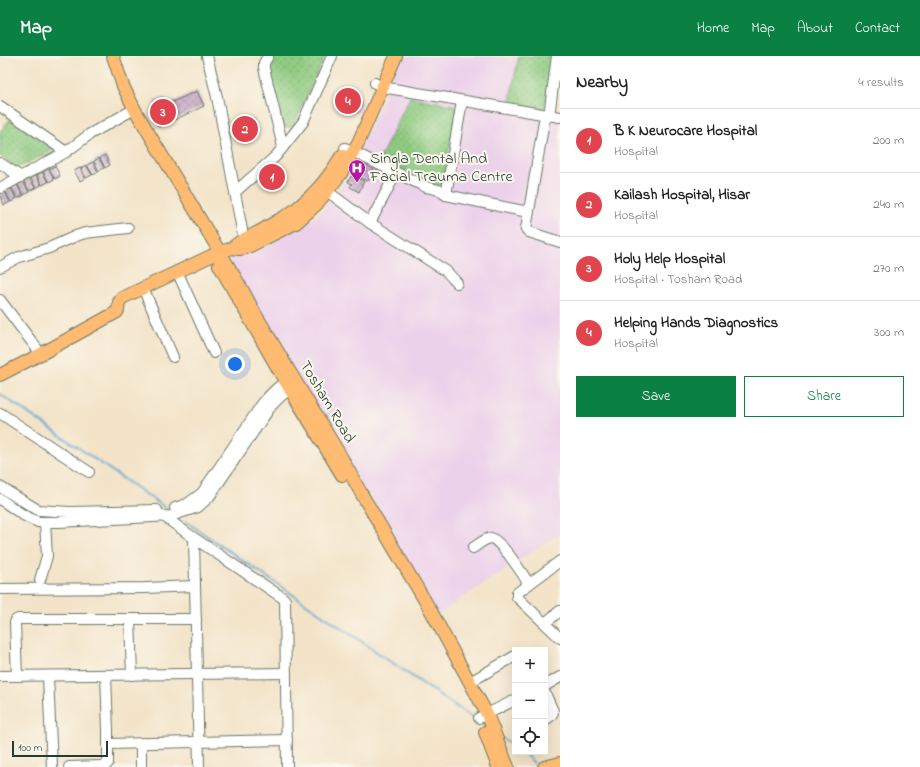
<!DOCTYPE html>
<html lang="en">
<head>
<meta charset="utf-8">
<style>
  body { margin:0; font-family:"Indie Flower",sans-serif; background:#f6f6f6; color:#222 }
  .controls { position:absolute; right:12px; bottom:12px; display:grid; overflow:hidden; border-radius:0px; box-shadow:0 4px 16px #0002 }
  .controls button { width:36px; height:36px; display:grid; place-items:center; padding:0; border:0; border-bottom:1px solid #e0e0e0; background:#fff; color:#222; font:20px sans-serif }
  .scale { position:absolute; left:12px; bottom:10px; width:96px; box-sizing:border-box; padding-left:4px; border:2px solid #1f3d34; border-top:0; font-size:11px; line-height:14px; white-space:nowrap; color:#1f3d34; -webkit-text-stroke:3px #fbf7ec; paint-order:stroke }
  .you { position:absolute; left:235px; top:308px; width:14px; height:14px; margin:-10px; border:3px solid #fff; border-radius:50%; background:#1a73e8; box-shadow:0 0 0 6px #1a73e833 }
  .badge { display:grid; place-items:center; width:26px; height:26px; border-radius:50%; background:#0b8043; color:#fff; font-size:13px; font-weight:700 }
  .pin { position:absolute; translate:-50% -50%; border:2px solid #fff; box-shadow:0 1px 4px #0006 }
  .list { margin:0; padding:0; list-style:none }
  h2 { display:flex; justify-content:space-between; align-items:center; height:52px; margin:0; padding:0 16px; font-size:17px }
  h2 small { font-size:13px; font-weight:400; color:#767676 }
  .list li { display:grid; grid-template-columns:26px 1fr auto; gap:12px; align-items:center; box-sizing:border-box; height:64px; padding:0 16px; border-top:1px solid #e0e0e0 }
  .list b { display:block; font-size:15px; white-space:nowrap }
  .list p { margin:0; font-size:13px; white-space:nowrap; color:#767676 }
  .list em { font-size:13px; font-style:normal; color:#767676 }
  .actions { display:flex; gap:8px; padding:12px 16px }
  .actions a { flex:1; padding:9px 0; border:1px solid #0b8043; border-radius:0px; text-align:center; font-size:14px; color:#0b8043 }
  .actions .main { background:#0b8043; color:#fff }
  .icon { flex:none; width:22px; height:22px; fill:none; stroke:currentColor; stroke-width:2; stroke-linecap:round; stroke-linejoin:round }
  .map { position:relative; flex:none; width:560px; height:711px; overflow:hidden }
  header { display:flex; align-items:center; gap:24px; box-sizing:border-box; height:56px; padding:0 20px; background:#0b8043; color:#fff }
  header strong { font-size:19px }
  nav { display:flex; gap:22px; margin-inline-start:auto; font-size:14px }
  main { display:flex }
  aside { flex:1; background:#fff }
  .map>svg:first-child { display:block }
  .built { fill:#ecd1ea }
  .grass { fill:url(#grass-dots); stroke:#57845a }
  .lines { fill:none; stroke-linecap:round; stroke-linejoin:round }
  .stream { stroke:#58a5d1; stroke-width:2 }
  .building { fill:url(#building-cross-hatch) }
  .minor-casing { stroke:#697768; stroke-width:12 }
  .major-casing { stroke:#697768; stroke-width:14 }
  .minor { stroke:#fff; stroke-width:10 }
  .major { stroke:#ffbb71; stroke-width:12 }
  .labels { text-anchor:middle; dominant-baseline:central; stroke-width:4; stroke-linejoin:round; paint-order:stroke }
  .poi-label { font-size:16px; fill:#1f3d34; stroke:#fbf7ec; text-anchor:start }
  .street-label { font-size:16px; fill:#1f3d34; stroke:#fbf7ec }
</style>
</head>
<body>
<header>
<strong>Map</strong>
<nav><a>Home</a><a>Map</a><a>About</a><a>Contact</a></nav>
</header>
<main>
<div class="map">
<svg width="560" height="711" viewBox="0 0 560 711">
  <defs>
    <pattern id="grass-dots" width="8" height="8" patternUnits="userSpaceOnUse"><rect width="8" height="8" fill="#8fcb81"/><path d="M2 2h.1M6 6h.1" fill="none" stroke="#74a66a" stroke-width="1.8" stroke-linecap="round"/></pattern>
    <pattern id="building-cross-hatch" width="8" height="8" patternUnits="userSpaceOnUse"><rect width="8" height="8" fill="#bf9fc1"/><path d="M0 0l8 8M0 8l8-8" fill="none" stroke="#9b839e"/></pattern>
  </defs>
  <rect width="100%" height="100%" fill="#fbf7ec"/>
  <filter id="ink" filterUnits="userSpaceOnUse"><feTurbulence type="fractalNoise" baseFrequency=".025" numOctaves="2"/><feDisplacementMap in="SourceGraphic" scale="8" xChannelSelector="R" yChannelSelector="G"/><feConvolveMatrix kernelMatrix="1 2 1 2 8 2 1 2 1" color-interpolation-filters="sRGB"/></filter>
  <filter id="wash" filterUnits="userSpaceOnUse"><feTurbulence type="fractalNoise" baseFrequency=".012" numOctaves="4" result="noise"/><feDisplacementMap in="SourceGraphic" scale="16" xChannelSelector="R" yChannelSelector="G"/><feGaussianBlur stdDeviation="0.9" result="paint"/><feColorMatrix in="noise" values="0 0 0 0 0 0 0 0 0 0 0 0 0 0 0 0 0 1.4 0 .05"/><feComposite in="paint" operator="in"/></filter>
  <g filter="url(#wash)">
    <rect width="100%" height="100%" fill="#f3e4c9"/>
    <!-- built -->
    <polygon class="built" points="400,0 490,0 512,4 513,0 560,0 553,56 560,58 560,349 557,351 560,354 560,477 437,559 227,203 281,181 318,160 344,127 377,56"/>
    <!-- grass -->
    <g class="grass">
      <polygon points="272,0 325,0 293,71 281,71 268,6"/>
      <polygon points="519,0 553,0 544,54 509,48"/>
      <polygon points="410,41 457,50 442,132 380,102"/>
      <polygon points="10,63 54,94 17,112 0,100 0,76"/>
    </g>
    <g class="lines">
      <!-- stream -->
      <g class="stream">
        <polyline points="0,338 166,452"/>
        <polyline points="185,465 476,664"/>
        <polyline points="502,682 515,690"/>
        <polyline points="523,696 534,707"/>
      </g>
    </g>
    <g id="blocks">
      <!-- building -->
      <g class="building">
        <polygon points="197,35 204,50 159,71 152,55"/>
        <polygon points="342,37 362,47 357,57 337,47"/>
        <polygon points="164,42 167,47 156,51 154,46"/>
        <polygon points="254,63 257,78 238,82 235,67"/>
        <polygon points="105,99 110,109 105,112 100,102"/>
        <polygon points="99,102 104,112 99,115 94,105"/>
        <polygon points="360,104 375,110 368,125 354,119"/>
        <polygon points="93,106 98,116 93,119 87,109"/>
        <polygon points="86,109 92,119 86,122 81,112"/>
        <polygon points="55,110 60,120 55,123 49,113"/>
        <polygon points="80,112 85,122 80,125 74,115"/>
        <polygon points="49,113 54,123 49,126 43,116"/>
        <polygon points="277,114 283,125 271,131 265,121"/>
        <polygon points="42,116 48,126 42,129 37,119"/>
        <polygon points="36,119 41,129 36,132 31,122"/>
        <polygon points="351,120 355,123 356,121 364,125 359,136 350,131 352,128 348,126"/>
        <polygon points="29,122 35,132 29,135 24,125"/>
        <polygon points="23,126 29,136 23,139 18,129"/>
        <polygon points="17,129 23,140 17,142 12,132"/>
        <polygon points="11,133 16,143 11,146 5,135"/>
        <polygon points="5,136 10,146 4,149 0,140 0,138"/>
      </g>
    </g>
  </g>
  <g filter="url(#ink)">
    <use href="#blocks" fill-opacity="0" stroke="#697768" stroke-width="1"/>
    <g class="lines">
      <!-- minor casing -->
      <g class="minor-casing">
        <g id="minor">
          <polyline points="207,0 217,41 245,190"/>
          <polyline points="268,0 264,7 264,12 283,91"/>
          <polyline points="375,27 382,31 560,61"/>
          <polyline points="0,50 66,96"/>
          <polyline points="545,59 526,173 529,176 560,186"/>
          <polyline points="549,60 557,0"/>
          <polyline points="345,92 426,131 439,134 446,139 528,156"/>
          <polyline points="0,107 21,121"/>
          <polyline points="0,132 66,96 90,78 129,56"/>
          <polyline points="327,135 370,167 446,215 457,227"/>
          <polyline points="235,136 276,100 303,66 332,0"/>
          <polyline points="446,139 462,45"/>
          <polyline points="370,167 396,117"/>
          <polyline points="0,211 19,201 49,192 76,180 85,177 128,172"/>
          <polyline points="177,215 214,297"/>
          <polyline points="143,232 173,301"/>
          <polyline points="0,244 41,298"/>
          <polyline points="0,357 89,416"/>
          <polyline points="0,431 38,454 70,456 157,454"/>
          <polyline points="0,443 23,459 38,466 59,466 171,460 198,451 209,441 271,350 282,339 296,330"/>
          <path d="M175,452L187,448L202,437L262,348C271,337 279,329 291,322"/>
          <polyline points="162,459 194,482 283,542 285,544 287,711"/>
          <polyline points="194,482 199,711"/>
          <path d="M473,492C477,489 486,483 490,482C499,481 524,520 529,528"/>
          <polyline points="560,505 517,537 517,541 560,582"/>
          <polyline points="40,524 47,500 45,466"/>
          <polyline points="0,533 145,532 195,530"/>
          <polyline points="130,563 132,619"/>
          <polyline points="545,567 560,555"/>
          <polyline points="0,620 286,617"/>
          <polyline points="17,620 15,567 16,564 18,563 196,563"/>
          <polyline points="48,620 52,711"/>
          <polyline points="470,626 515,600"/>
          <polyline points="545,630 560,621"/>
          <path d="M545,637L553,655C553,660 549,661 545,664"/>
          <polyline points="479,662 515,644"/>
          <polyline points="108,688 287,684"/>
          <polyline points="69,711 102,710 105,710 108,707 108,674 106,619"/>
          <polyline points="141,711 141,687"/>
        </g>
      </g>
      <!-- major casing -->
      <g class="major-casing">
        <g id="major">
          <polyline points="113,0 123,30 135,54 157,91 242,233 256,259 293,321 339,397 361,437 431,555 487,658 508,711"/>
          <path d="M232,192C241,183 253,179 264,173C274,166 286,161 296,153C315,138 330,120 342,99"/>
          <polyline points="219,209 285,325 342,419"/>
          <polyline points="0,319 41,298 117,256 118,254 119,246 122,242 213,199 232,192 239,193 246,192 296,167 317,148 340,119 358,87 396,0"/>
          <polyline points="485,676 498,711"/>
          <polyline points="544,711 560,707"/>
        </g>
      </g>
      <!-- minor -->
      <use href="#minor" class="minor"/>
      <!-- major -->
      <use href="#major" class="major"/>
    </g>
  </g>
  <!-- icons -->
  <defs>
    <g id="hospital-pin" transform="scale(0.9)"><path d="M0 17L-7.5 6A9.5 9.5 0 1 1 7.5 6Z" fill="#b5179e" stroke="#fbf7ec"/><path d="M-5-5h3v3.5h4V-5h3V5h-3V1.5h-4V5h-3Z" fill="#fff"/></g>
  </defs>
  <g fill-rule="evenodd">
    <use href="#hospital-pin" x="357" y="112"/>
  </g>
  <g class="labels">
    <!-- poi labels -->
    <g class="poi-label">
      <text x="370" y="103">Singla Dental And<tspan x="370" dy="18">Facial Trauma Centre</tspan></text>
    </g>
    <!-- street labels -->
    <g class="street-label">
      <text transform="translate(327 346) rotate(59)">Tosham Road</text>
    </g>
  </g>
</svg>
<div class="controls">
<button>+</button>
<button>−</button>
<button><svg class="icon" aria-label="locate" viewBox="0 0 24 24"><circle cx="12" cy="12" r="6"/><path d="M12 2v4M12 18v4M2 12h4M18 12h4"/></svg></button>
</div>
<div class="scale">100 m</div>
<div class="you"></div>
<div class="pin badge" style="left:272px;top:121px;background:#e0444e">1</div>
<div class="pin badge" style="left:245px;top:73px;background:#e0444e">2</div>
<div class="pin badge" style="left:163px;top:56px;background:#e0444e">3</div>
<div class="pin badge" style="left:348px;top:45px;background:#e0444e">4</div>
</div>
<aside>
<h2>Nearby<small>4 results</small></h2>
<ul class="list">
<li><span class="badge" style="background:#e0444e">1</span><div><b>B K Neurocare Hospital</b><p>Hospital</p></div><em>200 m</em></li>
<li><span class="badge" style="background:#e0444e">2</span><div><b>Kailash Hospital, Hisar</b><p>Hospital</p></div><em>240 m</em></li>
<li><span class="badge" style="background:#e0444e">3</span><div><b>Holy Help Hospital</b><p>Hospital · Tosham Road</p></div><em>270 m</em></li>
<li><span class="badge" style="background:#e0444e">4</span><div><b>Helping Hands Diagnostics</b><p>Hospital</p></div><em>300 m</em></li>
</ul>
<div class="actions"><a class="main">Save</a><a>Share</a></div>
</aside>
</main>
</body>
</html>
